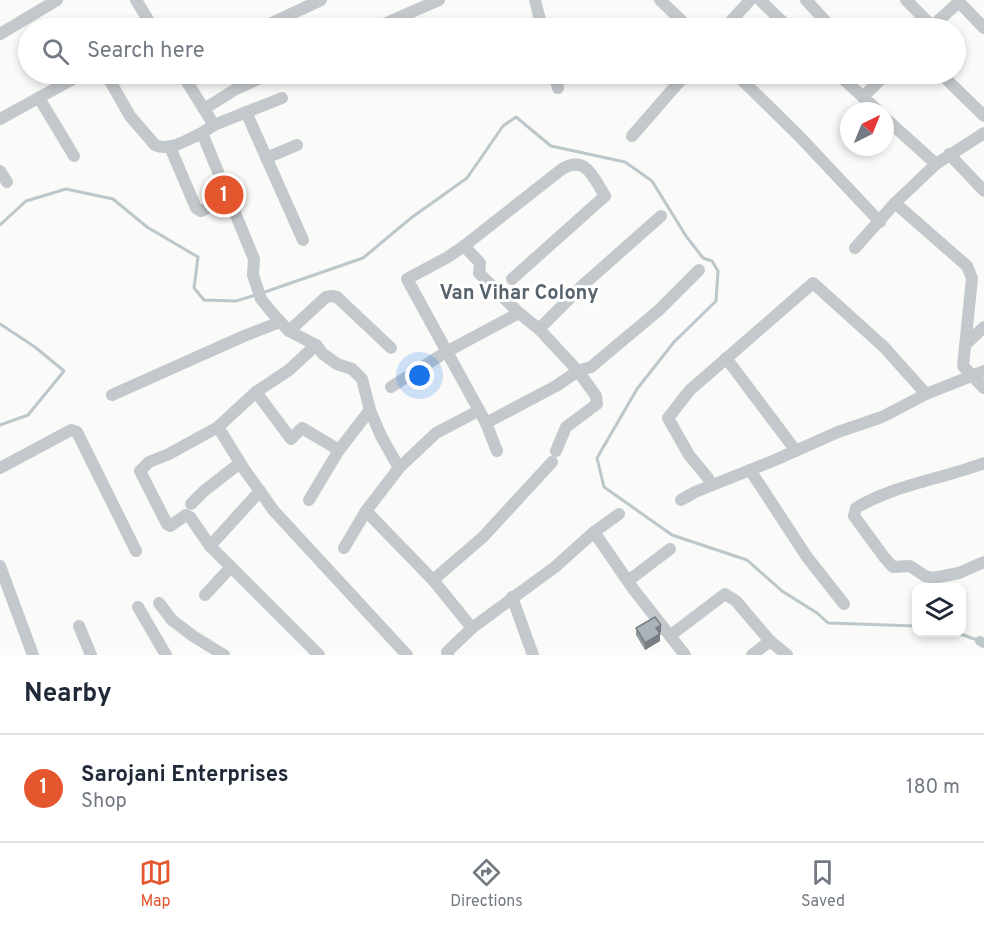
<!DOCTYPE html>
<html lang="en">
<head>
<meta charset="utf-8">
<style>
  body { margin:0; font-family:Overpass,sans-serif; background:#f2f2f3; color:#1f2937 }
  .controls { position:absolute; right:18px; bottom:18px; display:grid; overflow:hidden; border-radius:12px; box-shadow:0 3px 9px #0003 }
  .controls button { width:54px; height:54px; display:grid; place-items:center; padding:0; border:0; border-bottom:2px solid #e0e1e3; background:#fff; color:#1f2937; font:30px sans-serif }
  .compass { position:absolute; left:840px; top:102px; width:54px; height:54px; border-radius:50%; background:#fff; box-shadow:0 3px 9px #0003; rotate:43deg }
  .you { position:absolute; left:420px; top:376px; width:21px; height:21px; margin:-15px; border:4px solid #fff; border-radius:50%; background:#1a73e8; box-shadow:0 0 0 9px #1a73e833 }
  .badge { display:grid; place-items:center; width:39px; height:39px; border-radius:50%; background:#e4572e; color:#fff; font-size:20px; font-weight:700 }
  .pin { position:absolute; translate:-50% -50%; border:3px solid #fff; box-shadow:0 2px 6px #0006 }
  .list { margin:0; padding:0; list-style:none }
  h2 { display:flex; justify-content:space-between; align-items:center; height:78px; margin:0; padding:0 24px; font-size:26px }
  h2 small { font-size:20px; font-weight:400; color:#747a83 }
  .list li { display:grid; grid-template-columns:39px 1fr auto; gap:18px; align-items:center; box-sizing:border-box; height:108px; padding:0 24px; border-top:2px solid #e0e1e3 }
  .list b { display:block; font-size:22px; white-space:nowrap }
  .list p { margin:0; font-size:20px; white-space:nowrap; color:#747a83 }
  .list em { font-size:20px; font-style:normal; color:#747a83 }
  .icon { flex:none; width:33px; height:33px; fill:none; stroke:currentColor; stroke-width:2; stroke-linecap:round; stroke-linejoin:round }
  .map { position:relative; flex:none; width:984px; height:655px; overflow:hidden }
  .search { position:absolute; background:#fff; box-shadow:0 3px 9px #0003; left:18px; right:18px; top:18px; height:66px; display:flex; align-items:center; gap:15px; box-sizing:border-box; padding:0 21px; border-radius:33px; color:#747a83; font-size:22px }
  .sheet { height:186px; background:#fff }
  nav { display:flex; justify-content:space-around; align-items:center; box-sizing:border-box; height:84px; border-top:2px solid #e0e1e3; background:#fff; font-size:16px; color:#747a83 }
  nav a { display:grid; justify-items:center; gap:3px }
  nav .on { color:#e4572e }
  .map>svg:first-child { display:block }
  .lines { fill:none; stroke-linecap:round; stroke-linejoin:round }
  .stream { stroke:#bbc7cb; stroke-width:3 }
  .canal { stroke:#bbc7cb; stroke-width:10 }
  .minor { stroke:#c3c8cc; stroke-width:12 }
  .wall { fill:#929a9f }
  .shaded-wall { fill:#777d82 }
  .building { fill:#aab3b9; stroke:#777d82; stroke-width:1.5 }
  .labels { text-anchor:middle; dominant-baseline:central; stroke-width:6; stroke-linejoin:round; paint-order:stroke }
  .neighbourhood-label { font-size:20px; font-weight:bold; fill:#57646e; stroke:#fff }
</style>
</head>
<body>
<div class="map">
<svg width="984" height="655" viewBox="0 0 984 655">
  <rect width="100%" height="100%" fill="#fafaf8"/>
  <g class="lines">
    <!-- stream -->
    <g class="stream">
      <polyline points="0,225 26,201 66,189 113,199 147,227 198,257 194,288 204,300 236,301 256,295"/>
      <polyline points="262,293 363,258 411,218 467,178 503,126 516,117 551,146 625,162 652,181 686,236 703,258 712,261 718,271 716,301 674,342 637,389 597,458 604,487 672,535 747,560 782,591 817,613 828,623 916,626"/>
      <polyline points="0,324 35,347 64,371 28,415 0,425"/>
      <polyline points="955,632 980,641"/>
    </g>
    <!-- canal -->
    <polyline class="canal" points="980,641 984,643"/>
    <!-- minor -->
    <g class="minor">
      <polyline points="136,0 153,28"/>
      <polyline points="535,0 542,28"/>
      <polyline points="660,0 689,28"/>
      <polyline points="760,0 789,28"/>
      <polyline points="806,0 829,25 827,28"/>
      <polyline points="906,0 932,26"/>
      <polyline points="261,28 321,0"/>
      <polyline points="375,28 439,0"/>
      <polyline points="725,28 750,0"/>
      <polyline points="930,28 959,2 984,28"/>
      <polyline points="0,34 57,0"/>
      <path d="M106,74L130,116L155,145C170,152 188,139 202,133"/>
      <polyline points="182,74 214,125 282,98"/>
      <polyline points="554,74 558,88"/>
      <polyline points="736,74 799,136 880,222"/>
      <polyline points="838,74 863,97 886,74"/>
      <polyline points="941,74 984,116"/>
      <polyline points="863,97 878,111"/>
      <polyline points="39,98 74,156"/>
      <polyline points="204,109 236,89 269,74"/>
      <polyline points="246,112 303,240"/>
      <polyline points="885,118 936,164 984,133"/>
      <polyline points="0,119 82,74"/>
      <polyline points="214,125 202,133 254,259 253,275 261,299 275,316 289,331 316,345 323,354 337,364 352,369 362,379 370,410 381,436 399,468 366,511 433,580 472,628 555,567 594,532 634,590 685,655"/>
      <polyline points="632,136 686,74"/>
      <polyline points="170,147 196,208 201,211 229,198"/>
      <polyline points="949,154 984,191"/>
      <polyline points="266,158 297,145"/>
      <polyline points="0,171 7,182"/>
      <polyline points="895,203 967,266 972,278 963,366 984,388"/>
      <polyline points="464,246 480,263 479,273 519,313"/>
      <polyline points="855,248 895,203 936,164"/>
      <polyline points="289,331 326,297 332,296 337,297 391,348"/>
      <polyline points="316,345 289,370 256,392 218,427 169,454 149,462 140,471 167,524 170,526 186,515 190,517 210,546 319,655"/>
      <polyline points="965,345 984,327"/>
      <polyline points="726,358 796,451"/>
      <polyline points="391,387 446,352 519,313 539,329"/>
      <polyline points="256,392 291,439 302,428 339,450"/>
      <polyline points="112,395 244,336 280,322"/>
      <polyline points="486,423 556,386 578,371 539,329 583,285 661,216"/>
      <polyline points="218,427 244,469 274,511 407,655"/>
      <path d="M497,451L486,423L407,279L448,257L464,246L562,169C586,155 593,177 605,196L512,279"/>
      <polyline points="556,451 566,427 597,404 596,396 578,371 591,367 659,310 699,270"/>
      <path d="M984,463C942,479 894,485 856,508L854,516L884,557L893,567L910,566L925,576L933,578L959,573L984,562"/>
      <polyline points="0,468 71,430 77,432 136,551"/>
      <polyline points="399,468 436,433 478,411"/>
      <polyline points="750,470 807,557 844,604"/>
      <polyline points="708,478 689,455 668,418 690,390 813,283 884,347 926,394 984,371"/>
      <polyline points="309,500 339,450 370,410"/>
      <polyline points="681,500 695,492 775,460 838,432 882,417 926,394"/>
      <polyline points="191,504 204,491 240,463"/>
      <polyline points="594,532 619,514"/>
      <polyline points="210,546 260,491"/>
      <polyline points="344,548 366,511"/>
      <polyline points="0,566 33,655"/>
      <polyline points="433,580 483,537 552,462"/>
      <polyline points="628,581 670,549"/>
      <polyline points="205,595 231,567"/>
      <polyline points="512,597 533,655"/>
      <polyline points="159,603 172,620 193,636 224,655"/>
      <polyline points="138,607 166,655"/>
      <polyline points="79,626 91,655"/>
      <polyline points="671,635 725,594 736,601 770,641"/>
      <polyline points="448,655 447,652 472,628"/>
      <polyline points="752,655 770,641 787,655"/>
    </g>
  </g>
  <!-- wall -->
  <polygon class="wall" points="636,628 661,632 659,633 660,641 645,650 636,635"/>
  <!-- shaded-wall -->
  <g class="shaded-wall">
    <polygon points="661,625 661,632 656,635 656,628"/>
    <polygon points="660,634 660,641 645,650 645,643"/>
  </g>
  <!-- building -->
  <polygon class="building" points="655,617 661,625 656,628 660,634 645,643 636,628"/>
  <g class="labels">
    <!-- neighbourhood labels -->
    <g class="neighbourhood-label">
      <text x="519" y="294">Van Vihar Colony</text>
    </g>
  </g>
</svg>
<div class="controls">
<button><svg class="icon" aria-label="layers" viewBox="0 0 24 24"><path d="M12 4l9 5-9 5-9-5zM3 14l9 5 9-5"/></svg></button>
</div>
<svg class="compass" viewBox="-18 -18 36 36"><path d="M0-13l5 13h-10z" fill="#e53935"/><path d="M0 13l5-13h-10z" fill="#747a83"/></svg>
<div class="you"></div>
<div class="pin badge" style="left:224px;top:195px">1</div>
<div class="search"><svg class="icon" aria-label="search" viewBox="0 0 24 24"><circle cx="10" cy="10" r="6"/><path d="M15 15l6 6"/></svg>Search here</div>
</div>
<section class="sheet">
<h2>Nearby<small></small></h2>
<ul class="list">
<li><span class="badge">1</span><div><b>Sarojani Enterprises</b><p>Shop</p></div><em>180 m</em></li>
</ul>
</section>
<nav>
<a class="on"><svg class="icon" aria-label="map" viewBox="0 0 24 24"><path d="M3 6l6-2 6 2 6-2v14l-6 2-6-2-6 2zM9 4v14M15 6v14"/></svg>Map</a>
<a><svg class="icon" aria-label="directions" viewBox="0 0 24 24"><path d="M12 3l9 9-9 9-9-9zM9 14v-3h6M13 9l2 2-2 2"/></svg>Directions</a>
<a><svg class="icon" aria-label="saved" viewBox="0 0 24 24"><path d="M7 4h10v16l-5-4-5 4z"/></svg>Saved</a>
</nav>
</body>
</html>
